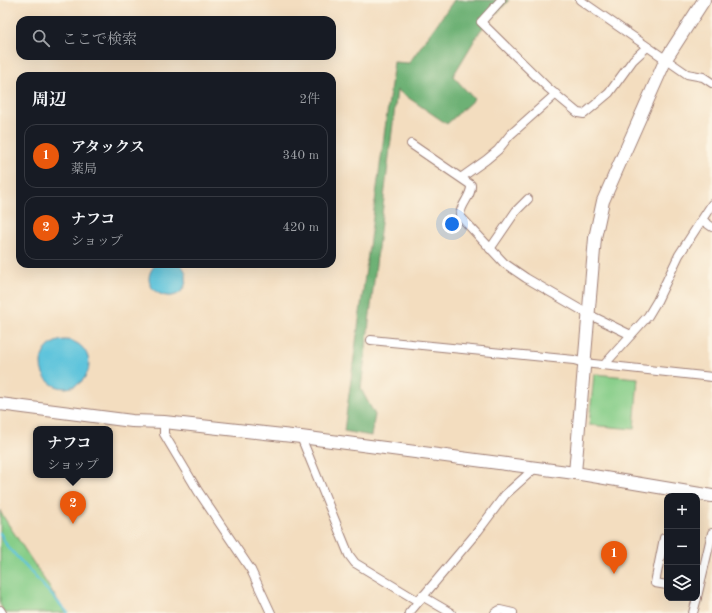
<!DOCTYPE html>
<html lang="ja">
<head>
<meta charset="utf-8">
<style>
  body { margin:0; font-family:"Old Standard TT","Noto Serif JP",serif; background:#242831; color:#f1f3f6 }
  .controls { position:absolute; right:12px; bottom:12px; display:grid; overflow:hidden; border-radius:8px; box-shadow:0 4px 16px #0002 }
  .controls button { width:36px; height:36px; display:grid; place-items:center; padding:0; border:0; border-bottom:1px solid #363941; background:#171b24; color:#f1f3f6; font:20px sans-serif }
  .you { position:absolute; left:452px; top:224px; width:14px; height:14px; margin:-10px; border:3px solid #fff; border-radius:50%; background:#1a73e8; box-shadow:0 0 0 6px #1a73e833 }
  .badge { display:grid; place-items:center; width:26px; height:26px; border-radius:50%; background:#ea580c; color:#fff; font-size:13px; font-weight:700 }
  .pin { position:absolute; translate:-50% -33px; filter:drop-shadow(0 1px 2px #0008) }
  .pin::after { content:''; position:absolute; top:21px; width:14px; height:12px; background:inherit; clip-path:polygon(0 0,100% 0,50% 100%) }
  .popup { position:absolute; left:33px; top:426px; width:80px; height:52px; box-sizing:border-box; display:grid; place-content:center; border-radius:8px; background:#171b24; filter:drop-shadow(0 1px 3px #0005); font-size:13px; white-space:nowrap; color:#9ea1a6 }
  .popup b { font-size:15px; color:#f1f3f6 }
  .popup::after { content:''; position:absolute; left:50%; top:100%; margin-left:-8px; border:8px solid transparent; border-top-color:#171b24 }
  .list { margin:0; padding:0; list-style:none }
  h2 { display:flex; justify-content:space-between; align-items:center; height:52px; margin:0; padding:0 16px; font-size:17px }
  h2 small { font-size:13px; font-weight:400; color:#9ea1a6 }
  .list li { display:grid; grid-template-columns:26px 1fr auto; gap:12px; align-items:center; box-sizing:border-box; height:64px; margin:0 8px 8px; padding:0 8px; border:1px solid #363941; border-radius:12px }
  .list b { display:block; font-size:15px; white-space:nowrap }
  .list p { margin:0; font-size:13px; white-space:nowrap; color:#9ea1a6 }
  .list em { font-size:13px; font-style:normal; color:#9ea1a6 }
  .icon { flex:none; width:22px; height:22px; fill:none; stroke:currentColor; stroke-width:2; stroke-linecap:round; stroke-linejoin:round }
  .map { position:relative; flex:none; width:712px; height:613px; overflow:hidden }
  .search { position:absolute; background:#171b24; box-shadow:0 4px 16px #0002; left:16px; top:16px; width:320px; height:44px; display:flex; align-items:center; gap:10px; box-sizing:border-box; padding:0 14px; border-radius:12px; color:#9ea1a6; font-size:15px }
  .panel { position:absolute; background:#171b24; box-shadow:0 4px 16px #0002; left:16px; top:72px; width:320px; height:196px; border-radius:12px }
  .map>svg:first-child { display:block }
  .green { fill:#87ce89; stroke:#68765a }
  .forest { fill:#6db175; stroke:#5c6850 }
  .water { fill:#5ec4dc; stroke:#547284 }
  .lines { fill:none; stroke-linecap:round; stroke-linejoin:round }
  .stream { stroke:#5ec4dc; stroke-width:2.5 }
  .street-casing { stroke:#9e7e75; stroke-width:10 }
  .secondary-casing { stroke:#9e7e75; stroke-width:14 }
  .street { stroke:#fff; stroke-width:8 }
  .secondary { stroke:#fff; stroke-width:12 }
</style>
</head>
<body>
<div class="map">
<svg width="712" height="613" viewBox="0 0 712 613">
  <rect width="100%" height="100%" fill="#fcf5e5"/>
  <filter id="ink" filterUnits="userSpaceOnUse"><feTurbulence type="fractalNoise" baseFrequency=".025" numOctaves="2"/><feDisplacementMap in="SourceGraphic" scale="8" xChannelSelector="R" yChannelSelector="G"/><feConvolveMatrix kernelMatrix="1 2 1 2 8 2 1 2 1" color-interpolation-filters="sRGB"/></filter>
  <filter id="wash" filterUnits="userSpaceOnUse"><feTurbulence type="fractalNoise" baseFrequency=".012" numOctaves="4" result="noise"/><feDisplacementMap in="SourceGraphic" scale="16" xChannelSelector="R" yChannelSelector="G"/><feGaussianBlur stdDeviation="0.9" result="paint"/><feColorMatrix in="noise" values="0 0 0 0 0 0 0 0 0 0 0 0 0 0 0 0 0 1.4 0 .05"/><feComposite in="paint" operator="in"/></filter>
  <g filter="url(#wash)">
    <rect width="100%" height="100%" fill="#f3ddbf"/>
    <!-- green -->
    <g class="green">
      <polygon points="594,374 638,378 634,429 589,425"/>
      <polygon points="0,510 1,513 66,613 4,613 0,604"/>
    </g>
    <!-- forest -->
    <polygon class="forest" points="454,0 509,0 480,31 453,76 474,99 447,124 397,90 361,389 375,415 371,436 344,431 394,62 409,63"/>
    <!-- water -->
    <g class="water">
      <path d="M156,264H180C185,269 187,274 186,281C181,312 131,290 156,264Z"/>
      <circle cx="65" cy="364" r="24"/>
    </g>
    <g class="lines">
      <!-- stream -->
      <polyline class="stream" points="0,533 7,546 68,613"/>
    </g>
  </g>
  <g filter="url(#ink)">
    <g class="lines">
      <!-- street casing -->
      <g class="street-casing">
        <g id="street">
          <polyline points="501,0 481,22 548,88 578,113 584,114 609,93 633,60 647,47"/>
          <polyline points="580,0 687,74 703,77 712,83"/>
          <path d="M411,144L471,185C472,197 460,204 460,216L504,263L526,278L588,314L631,335L648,316L657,301L679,255L712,204"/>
          <polyline points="462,177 486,160 498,150 510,135 556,94"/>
          <polyline points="702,220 712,227"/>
          <polyline points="490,249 516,211 528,199"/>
          <polyline points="371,340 574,360 584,363 712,377"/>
          <polyline points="604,365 631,335"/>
          <polyline points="164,422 164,434 198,491 251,570 271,613"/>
          <polyline points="301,437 349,555 355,563 418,601"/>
          <polyline points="667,538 664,538 655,583 667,585"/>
          <polyline points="422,596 451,613"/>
          <polyline points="697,597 712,533"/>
          <polyline points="0,610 2,613"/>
          <polyline points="409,613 478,531 505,495 535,468"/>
          <polyline points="495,613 500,610 513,613"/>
          <polyline points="693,613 697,598"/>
        </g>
      </g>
      <!-- secondary casing -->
      <g class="secondary-casing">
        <g id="secondary">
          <polyline points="0,404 132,421 164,422 301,437 575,473 712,496"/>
          <polyline points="575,473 595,238 603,201 666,59 704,0"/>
        </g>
      </g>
      <!-- street -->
      <use href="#street" class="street"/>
      <!-- secondary -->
      <use href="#secondary" class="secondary"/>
    </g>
  </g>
</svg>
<div class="controls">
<button>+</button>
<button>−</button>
<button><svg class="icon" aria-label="layers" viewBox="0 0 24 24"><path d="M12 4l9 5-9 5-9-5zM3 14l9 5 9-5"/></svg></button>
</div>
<div class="you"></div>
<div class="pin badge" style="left:614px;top:574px">1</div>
<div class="pin badge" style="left:73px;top:524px">2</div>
<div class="popup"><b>ナフコ</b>ショップ</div>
<div class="search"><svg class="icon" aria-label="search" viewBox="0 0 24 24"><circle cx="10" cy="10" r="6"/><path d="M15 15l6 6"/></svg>ここで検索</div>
<section class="panel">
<h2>周辺<small>2件</small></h2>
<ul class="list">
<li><span class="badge">1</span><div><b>アタックス</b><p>薬局</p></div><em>340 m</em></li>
<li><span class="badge">2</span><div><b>ナフコ</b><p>ショップ</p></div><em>420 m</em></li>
</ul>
</section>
</div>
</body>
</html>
